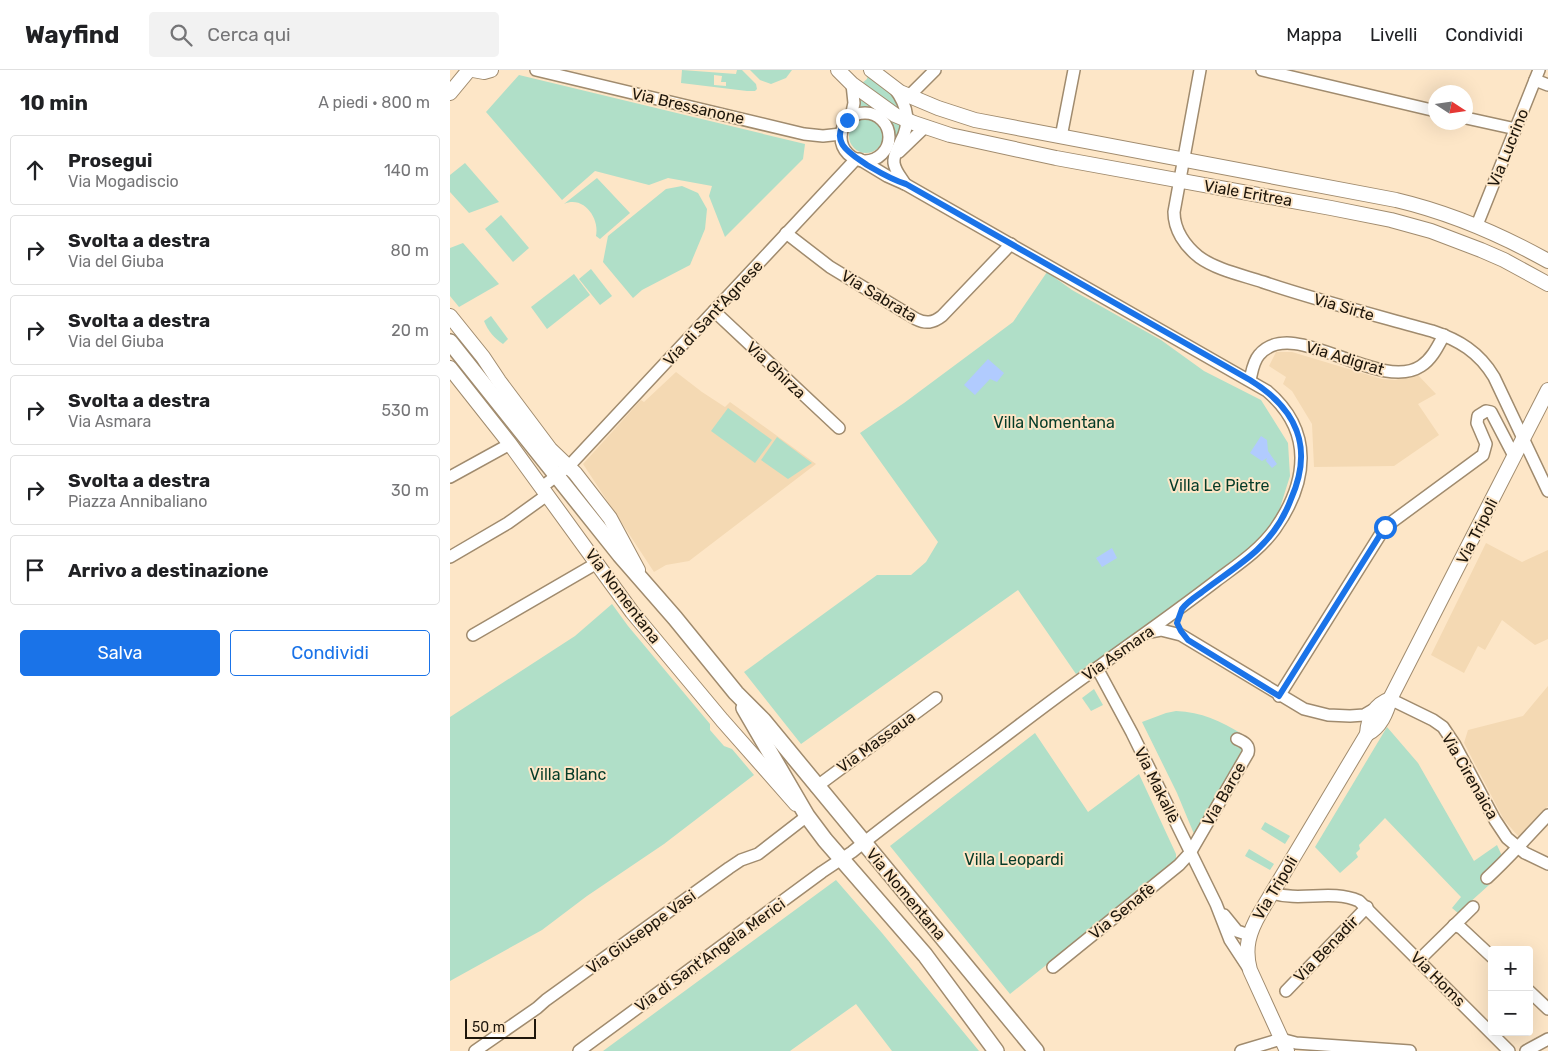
<!DOCTYPE html>
<html lang="it">
<head>
<meta charset="utf-8">
<style>
  body { margin:0; font-family:Rubik,sans-serif; background:#f2f2f2; color:#202124 }
  .controls { position:absolute; right:15px; bottom:15px; display:grid; overflow:hidden; border-radius:5px; box-shadow:0 5px 20px #0002 }
  .controls button { width:45px; height:45px; display:grid; place-items:center; padding:0; border:0; border-bottom:1px solid #e0e0e0; background:#fff; color:#202124; font:25px sans-serif }
  .compass { position:absolute; left:978px; top:15px; width:45px; height:45px; border-radius:50%; background:#fff; box-shadow:0 5px 20px #0002; rotate:102deg }
  .scale { position:absolute; left:15px; bottom:12px; width:71px; box-sizing:border-box; padding-left:5px; border:2px solid #1e160b; border-top:0; font-size:14px; line-height:18px; white-space:nowrap; color:#1e160b; -webkit-text-stroke:4px #fde6c7; paint-order:stroke }
  .stop { position:absolute; width:15px; height:15px; margin:-11px; border:4px solid #1a73e8; border-radius:50%; background:#fff }
  .stop.end { background:#1a73e8; border-color:#fff; box-shadow:0 1px 5px #0008 }
  .list { margin:0; padding:0; list-style:none }
  h2 { display:flex; justify-content:space-between; align-items:center; height:65px; margin:0; padding:0 20px; font-size:21px }
  h2 small { font-size:16px; font-weight:400; color:#757577 }
  .list li { display:grid; grid-template-columns:32px 1fr auto; gap:15px; align-items:center; box-sizing:border-box; height:70px; margin:0 10px 10px; padding:0 10px; border:1px solid #e0e0e0; border-radius:5px }
  .list b { display:block; font-size:19px; white-space:nowrap }
  .list p { margin:0; font-size:16px; white-space:nowrap; color:#757577 }
  .list em { font-size:16px; font-style:normal; color:#757577 }
  .actions { display:flex; gap:10px; padding:15px 20px }
  .actions a { flex:1; padding:11px 0; border:1px solid #1a73e8; border-radius:5px; text-align:center; font-size:18px; color:#1a73e8 }
  .actions .main { background:#1a73e8; color:#fff }
  .icon { flex:none; width:28px; height:28px; fill:none; stroke:currentColor; stroke-width:2; stroke-linecap:round; stroke-linejoin:round }
  .map { position:relative; flex:none; width:1098px; height:981px; overflow:hidden }
  header { display:flex; align-items:center; gap:30px; box-sizing:border-box; height:70px; padding:0 25px; background:#fff; border-bottom:1px solid #e0e0e0 }
  header strong { font-size:24px }
  nav { display:flex; gap:28px; margin-inline-start:auto; font-size:18px }
  .search { width:350px; height:45px; background:#f2f2f2; display:flex; align-items:center; gap:12px; box-sizing:border-box; padding:0 18px; border-radius:5px; color:#757577; font-size:19px }
  main { display:flex }
  aside { flex:1; background:#fff }
  .map>svg:first-child { display:block }
  .built { fill:#f4d9b3 }
  .green { fill:#b0dfc8; fill-rule:evenodd }
  .water { fill:#b1cbfe }
  .lines { fill:none; stroke-linecap:round; stroke-linejoin:round }
  .minor-casing { stroke:#a08b6e; stroke-width:14 }
  .tertiary-casing { stroke:#a08b6e; stroke-width:16 }
  .secondary-casing { stroke:#a08b6e; stroke-width:18 }
  .minor { stroke:#fff; stroke-width:11 }
  .tertiary { stroke:#fff; stroke-width:14 }
  .secondary { stroke:#fff; stroke-width:15 }
  .route { stroke:#1a73e8; stroke-width:6 }
  .labels { text-anchor:middle; dominant-baseline:central; stroke-width:4; stroke-linejoin:round; paint-order:stroke }
  .street-label { font-size:16px; fill:#1e160b; stroke:#fde6c7 }
  .park-label { font-size:16px; fill:#043b28; stroke:#fde6c7 }
</style>
</head>
<body>
<header>
<strong>Wayfind</strong>
<div class="search"><svg class="icon" aria-label="search" viewBox="0 0 24 24"><circle cx="10" cy="10" r="6"/><path d="M15 15l6 6"/></svg>Cerca qui</div>
<nav><a>Mappa</a><a>Livelli</a><a>Condividi</a></nav>
</header>
<main>
<aside>
<h2>10 min<small>A piedi · 800 m</small></h2>
<ul class="list">
<li><svg class="icon" aria-label="ahead" viewBox="0 0 24 24"><path d="M12 20V5M6 11l6-6 6 6"/></svg><div><b>Prosegui</b><p>Via Mogadiscio</p></div><em>140 m</em></li>
<li><svg class="icon" aria-label="right" viewBox="0 0 24 24"><path d="M7 20v-9h11M14 6l5 5-5 5"/></svg><div><b>Svolta a destra</b><p>Via del Giuba</p></div><em>80 m</em></li>
<li><svg class="icon" aria-label="right" viewBox="0 0 24 24"><path d="M7 20v-9h11M14 6l5 5-5 5"/></svg><div><b>Svolta a destra</b><p>Via del Giuba</p></div><em>20 m</em></li>
<li><svg class="icon" aria-label="right" viewBox="0 0 24 24"><path d="M7 20v-9h11M14 6l5 5-5 5"/></svg><div><b>Svolta a destra</b><p>Via Asmara</p></div><em>530 m</em></li>
<li><svg class="icon" aria-label="right" viewBox="0 0 24 24"><path d="M7 20v-9h11M14 6l5 5-5 5"/></svg><div><b>Svolta a destra</b><p>Piazza Annibaliano</p></div><em>30 m</em></li>
<li><svg class="icon" aria-label="arrive" viewBox="0 0 24 24"><path d="M6 21V4h12l-3 4 3 4H6"/></svg><div><b>Arrivo a destinazione</b></div></li>
</ul>
<div class="actions"><a class="main">Salva</a><a>Condividi</a></div>
</aside>
<div class="map">
<svg width="1098" height="981" viewBox="0 0 1098 981">
  <rect width="100%" height="100%" fill="#fde6c7"/>
  <!-- built -->
  <g class="built">
    <polygon points="826,282 842,282 932,309 945,310 967,304 986,324 968,334 989,365 944,396 864,397 862,354 842,321 833,314 836,307 819,296"/>
    <polygon points="226,302 252,322 275,337 280,332 366,394 239,491 216,495 204,502 133,394 191,330 194,332"/>
    <polygon points="1036,473 1072,492 1098,480 1098,569 1085,575 1052,550 1035,580 1028,576 1014,603 981,585"/>
    <polygon points="1098,616 1098,736 1069,767 1054,750 1014,673 1018,660 1073,646"/>
  </g>
  <!-- green -->
  <g class="green">
    <path d="M232,0L286,4L287,0H292L306,14L307,19L305,21H297L231,13ZM264,5L272,6L271,12H276V16L264,15Z"/>
    <polygon points="300,0 342,0 336,8 321,14 310,10"/>
    <polygon points="69,5 355,74 353,89 275,167 259,126 262,116 218,108 199,115 145,101 112,130 36,42"/>
    <polygon points="418,5 448,29 451,42 411,14 417,9"/>
    <path d="M408,25L453,56L445,72C443,67 443,62 441,57C435,42 422,39 408,39Z"/>
    <circle cx="416" cy="66" r="17"/>
    <polygon points="15,93 49,132 19,143 0,122 0,105"/>
    <path d="M147,108L180,143L150,169L146,166C150,149 134,125 114,134Z"/>
    <polygon points="232,116 248,123 257,139 255,159 240,195 192,220 183,228 153,192 158,166 216,119"/>
    <polygon points="51,145 79,178 63,192 35,159"/>
    <polygon points="13,173 49,214 9,237 0,226 0,178"/>
    <polygon points="141,199 162,226 150,235 129,209"/>
    <polygon points="597,202 622,220 711,270 754,301 811,330 838,373 840,406 829,441 811,473 684,568 626,604 568,520 351,674 294,602 427,505 461,505 476,492 488,472 410,363 454,333 563,252"/>
    <polygon points="124,204 140,225 97,259 81,237"/>
    <path d="M41,246L58,269L53,274C44,268 38,261 34,251Z"/>
    <polygon points="278,338 322,370 305,393 261,361"/>
    <polygon points="327,367 362,393 338,409 311,390"/>
    <polygon points="162,534 178,556 260,654 260,660 274,676 282,679 304,705 214,774 137,826 92,860 0,911 0,647 125,566"/>
    <polygon points="644,619 653,635 641,641 632,628"/>
    <path d="M726,641C752,642 770,651 792,664L787,672L793,679L792,684L748,765L744,764L727,723L692,652L716,643Z"/>
    <polygon points="937,657 968,693 1024,791 1047,775 1052,786 1031,807 1039,815 1008,843 1002,838 1011,827 935,748 909,775 910,779 906,783 908,787 890,803 865,777"/>
    <polygon points="585,663 638,742 689,704 726,784 726,791 560,924 440,776"/>
    <polygon points="815,752 840,766 835,774 811,759"/>
    <polygon points="799,779 824,794 820,800 795,786"/>
    <polygon points="386,810 432,863 529,981 442,981 406,934 340,981 153,981"/>
  </g>
  <!-- water -->
  <g class="water">
    <polygon points="538,289 554,303 547,312 540,309 525,325 514,315"/>
    <polygon points="811,366 817,370 818,381 827,394 822,398 816,391 817,388 812,391 800,383"/>
    <polygon points="662,478 667,488 652,497 646,488"/>
  </g>
  <g class="lines">
    <!-- minor casing -->
    <g class="minor-casing">
      <g id="minor">
        <polyline points="86,0 354,64 373,66 391,64"/>
        <path d="M750,0L724,142C724,160 735,176 749,187C767,200 792,205 813,212C869,231 925,245 982,261C1009,270 1029,282 1044,307L1098,421"/>
        <polyline points="812,0 986,41"/>
        <polyline points="1085,10 1098,15"/>
        <path d="M445,19C457,35 461,53 451,71C448,79 443,84 444,93C445,101 451,107 455,114"/>
        <polyline points="459,26 485,0"/>
        <circle cx="415" cy="67" r="24"/>
        <polyline points="401,47 404,33 402,14"/>
        <polyline points="1016,48 1066,59"/>
        <polyline points="611,67 624,0"/>
        <polyline points="449,82 475,57"/>
        <polyline points="1027,155 1089,0"/>
        <path d="M336,163L380,197L466,249C476,254 483,253 492,246L561,174"/>
        <polyline points="264,241 389,358"/>
        <path d="M800,310C802,302 803,292 809,285C843,244 929,324 971,296C982,289 988,276 994,265"/>
        <polyline points="0,407 60,374"/>
        <polyline points="92,417 119,396 406,89"/>
        <polyline points="0,487 58,453 97,425"/>
        <polyline points="700,562 711,560 731,565 854,639 878,645 900,646 914,645 926,638"/>
        <polyline points="23,565 147,493"/>
        <polyline points="647,598 682,663 766,834 780,870 799,899"/>
        <polyline points="829,626 935,457 1033,385 1036,374 1027,353 1028,346 1036,341 1041,342 1064,386"/>
        <polyline points="940,629 983,650 993,657 1005,675 1045,750 1057,768 1075,783 1098,794"/>
        <polyline points="366,717 486,628"/>
        <path d="M1037,808C1059,788 1078,766 1098,745"/>
        <path d="M822,823C851,832 881,819 909,831L1059,981"/>
        <polyline points="774,845 787,861 799,865"/>
        <polyline points="1004,855 1011,858 1042,887"/>
        <polyline points="969,890 1023,837"/>
        <path d="M603,897L729,795L740,783L798,683C800,675 794,672 787,669"/>
        <polyline points="836,921 917,837"/>
        <polyline points="1079,921 1098,939"/>
        <polyline points="25,981 87,938 96,930 279,798 291,790 308,784 357,746"/>
        <path d="M129,981L372,802L402,782C444,748 488,716 531,684C570,655 608,625 647,598C687,569 727,541 766,511C787,495 809,481 825,459C858,412 864,361 817,321L455,114L437,106L409,89"/>
        <polyline points="791,981 831,969 846,973 960,981"/>
        <polyline points="1076,981 1098,969"/>
      </g>
    </g>
    <!-- tertiary casing -->
    <g class="tertiary-casing">
      <g id="tertiary">
        <polyline points="23,0 34,2 41,0"/>
        <polyline points="388,0 402,14 445,45 464,53 500,65 606,88 881,138 941,150 981,161 1031,180 1054,190 1098,214"/>
        <path d="M421,0L450,22L488,38L525,50L946,130C1001,143 1048,163 1098,191"/>
        <polyline points="0,23 19,0"/>
        <polyline points="0,246 33,287 49,311 100,379 125,403 160,448 188,500"/>
        <polyline points="0,298 60,374 182,542 272,650 346,734"/>
        <path d="M917,664C930,658 937,642 940,629L1098,320"/>
        <path d="M837,981L800,900C794,878 799,862 810,843L917,664C918,648 924,635 940,629"/>
      </g>
    </g>
    <!-- secondary casing -->
    <g class="secondary-casing">
      <g id="secondary">
        <polyline points="0,272 170,485 225,548 286,623 313,650 586,981"/>
        <polyline points="294,638 357,746 375,770 475,885 546,981"/>
      </g>
    </g>
    <!-- minor -->
    <use href="#minor" class="minor"/>
    <!-- tertiary -->
    <use href="#tertiary" class="tertiary"/>
    <!-- secondary -->
    <use href="#secondary" class="secondary"/>
  </g>
  <g class="lines">
    <!-- route -->
    <path class="route" d="M397,50C378,72 401,84 417,95C429,102 442,110 456,114L800,310C847,339 864,377 841,429C834,448 822,466 807,480C791,495 770,508 752,522C745,527 737,532 732,539L727,553L731,561L738,570L829,626L935,457"/>
  </g>
  <g class="labels">
    <!-- street labels -->
    <g class="street-label">
      <text transform="translate(238 36) rotate(13)">Via Bressanone</text>
      <text transform="translate(1058 78) rotate(-68)">Via Lucrino</text>
      <text transform="translate(798 123) rotate(10)">Viale Eritrea</text>
      <text transform="translate(429 226) rotate(31)">Via Sabrata</text>
      <text transform="translate(894 237) rotate(16)">Via Sirte</text>
      <text transform="translate(263 243) rotate(-47)">Via di Sant'Agnese</text>
      <text transform="translate(895 288) rotate(17)">Via Adigrat</text>
      <text transform="translate(326 300) rotate(43)">Via Ghirza</text>
      <text transform="translate(1027 461) rotate(-63)">Via Tripoli</text>
      <text transform="translate(173 526) rotate(53)">Via Nomentana</text>
      <text transform="translate(668 583) rotate(-35)">Via Asmara</text>
      <text transform="translate(426 672) rotate(-36)">Via Massaua</text>
      <text transform="translate(1020 706) rotate(60)">Via Cirenaica</text>
      <text transform="translate(707 715) rotate(64)">Via Makallè</text>
      <text transform="translate(774 724) rotate(-60)">Via Barce</text>
      <text transform="translate(825 818) rotate(-59)">Via Tripoli</text>
      <text transform="translate(456 824) rotate(50)">Via Nomentana</text>
      <text transform="translate(672 841) rotate(-39)">Via Senafè</text>
      <text transform="translate(191 862) rotate(-36)">Via Giuseppe Vasi</text>
      <text transform="translate(876 879) rotate(-46)">Via Benadir</text>
      <text transform="translate(260 885) rotate(-36)">Via di Sant'Angela Merici</text>
      <text transform="translate(988 909) rotate(45)">Via Homs</text>
    </g>
    <!-- park labels -->
    <g class="park-label">
      <text x="604" y="352">Villa Nomentana</text>
      <text x="769" y="415">Villa Le Pietre</text>
      <text x="118" y="704">Villa Blanc</text>
      <text x="564" y="789">Villa Leopardi</text>
    </g>
  </g>
</svg>
<div class="controls">
<button>+</button>
<button>−</button>
</div>
<svg class="compass" viewBox="-18 -18 36 36"><path d="M0-13l5 13h-10z" fill="#e53935"/><path d="M0 13l5-13h-10z" fill="#757577"/></svg>
<div class="scale">50 m</div>
<div class="stop" style="left:935px;top:457px"></div>
<div class="stop end" style="left:397px;top:50px"></div>
</div>
</main>
</body>
</html>
